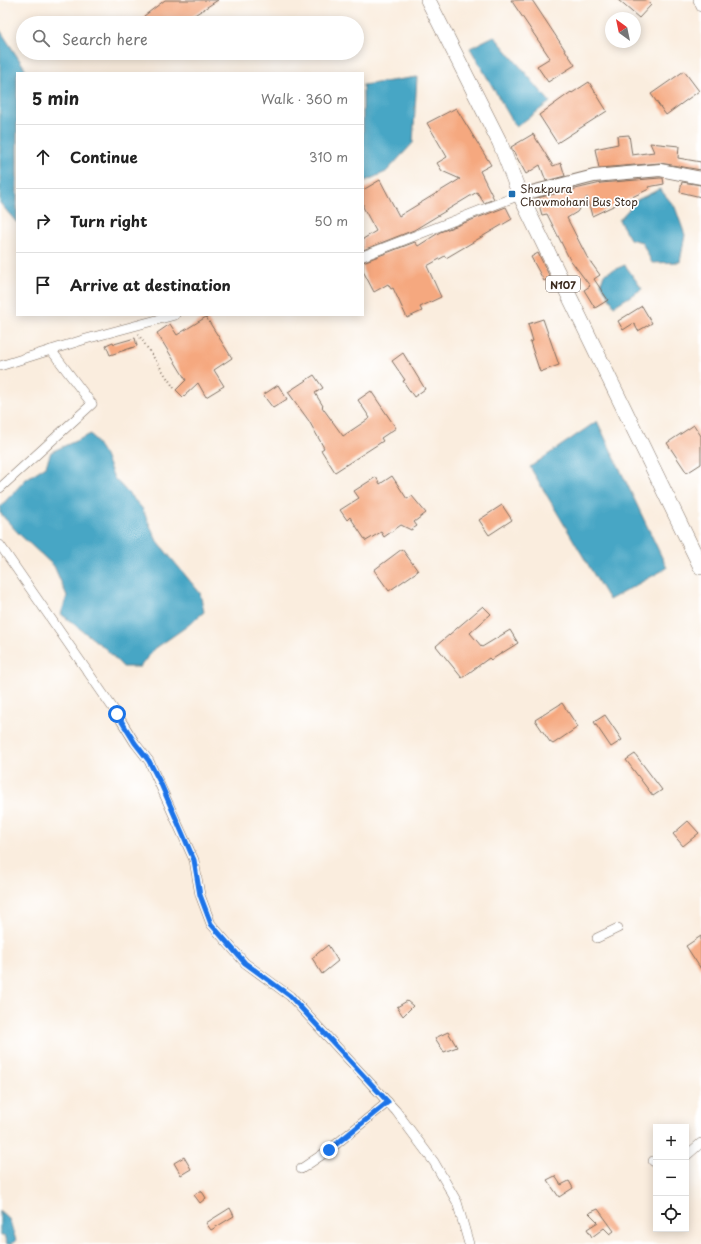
<!DOCTYPE html>
<html lang="en">
<head>
<meta charset="utf-8">
<style>
  body { margin:0; font-family:"Playpen Sans",sans-serif; background:#f6f6f6; color:#222 }
  .controls { position:absolute; right:12px; bottom:12px; display:grid; overflow:hidden; border-radius:0px; box-shadow:0 2px 10px #0003 }
  .controls button { width:36px; height:36px; display:grid; place-items:center; padding:0; border:0; border-bottom:1px solid #e0e0e0; background:#fff; color:#222; font:20px sans-serif }
  .compass { position:absolute; left:605px; top:12px; width:36px; height:36px; border-radius:50%; background:#fff; box-shadow:0 2px 10px #0003; rotate:327deg }
  .stop { position:absolute; width:12px; height:12px; margin:-9px; border:3px solid #1a73e8; border-radius:50%; background:#fff }
  .stop.end { background:#1a73e8; border-color:#fff; box-shadow:0 1px 4px #0008 }
  .list { margin:0; padding:0; list-style:none }
  h2 { display:flex; justify-content:space-between; align-items:center; height:52px; margin:0; padding:0 16px; font-size:17px }
  h2 small { font-size:13px; font-weight:400; color:#767676 }
  .list li { display:grid; grid-template-columns:26px 1fr auto; gap:12px; align-items:center; box-sizing:border-box; height:64px; padding:0 16px; border-top:1px solid #e0e0e0 }
  .list b { display:block; font-size:15px; white-space:nowrap }
  .list em { font-size:13px; font-style:normal; color:#767676 }
  .icon { flex:none; width:22px; height:22px; fill:none; stroke:currentColor; stroke-width:2; stroke-linecap:round; stroke-linejoin:round }
  .map { position:relative; flex:none; width:701px; height:1244px; overflow:hidden }
  .search { position:absolute; background:#fff; box-shadow:0 2px 10px #0003; left:16px; top:16px; width:348px; height:44px; display:flex; align-items:center; gap:10px; box-sizing:border-box; padding:0 14px; border-radius:22px; color:#767676; font-size:15px }
  .panel { position:absolute; background:#fff; box-shadow:0 2px 10px #0003; left:16px; top:72px; width:348px; height:244px; border-radius:0px }
  .map>svg:first-child { display:block }
  .water { fill:#46a6c5; stroke:#406872 }
  .building { fill:#f5a87f }
  .lines { fill:none; stroke-linecap:round; stroke-linejoin:round }
  .minor-casing { stroke:#7e6e61; stroke-width:10 }
  .secondary-casing { stroke:#7e6e61; stroke-width:14 }
  .trunk-casing { stroke:#7e6e61; stroke-width:16 }
  .path { stroke:#7e6e61; stroke-width:2; stroke-dasharray:1 3; stroke-linecap:butt }
  .minor { stroke:#fff; stroke-width:9 }
  .secondary { stroke:#fff; stroke-width:12 }
  .trunk { stroke:#fff; stroke-width:15 }
  .route { stroke:#1a73e8; stroke-width:5 }
  .poi-dot { fill:#1f6fb2; stroke:#fff; stroke-width:1.5 }
  .labels { text-anchor:middle; dominant-baseline:central; stroke-width:3.5; stroke-linejoin:round; paint-order:stroke }
  .shield { fill:#fff; stroke:#766a62; stroke-width:1 }
  .shield-label { font-size:10px; font-weight:bold; fill:#3b2a1e }
  .poi-label { font-size:11px; fill:#3b2a1e; stroke:#fff; text-anchor:start }
</style>
</head>
<body>
<div class="map">
<svg width="701" height="1244" viewBox="0 0 701 1244">
  <rect width="100%" height="100%" fill="#fff"/>
  <filter id="ink" filterUnits="userSpaceOnUse"><feTurbulence type="fractalNoise" baseFrequency=".025" numOctaves="2"/><feDisplacementMap in="SourceGraphic" scale="8" xChannelSelector="R" yChannelSelector="G"/><feConvolveMatrix kernelMatrix="1 2 1 2 8 2 1 2 1" color-interpolation-filters="sRGB"/></filter>
  <filter id="wash" filterUnits="userSpaceOnUse"><feTurbulence type="fractalNoise" baseFrequency=".012" numOctaves="4" result="noise"/><feDisplacementMap in="SourceGraphic" scale="16" xChannelSelector="R" yChannelSelector="G"/><feGaussianBlur stdDeviation="0.9" result="paint"/><feColorMatrix in="noise" values="0 0 0 0 0 0 0 0 0 0 0 0 0 0 0 0 0 1.4 0 .05"/><feComposite in="paint" operator="in"/></filter>
  <g filter="url(#wash)">
    <rect width="100%" height="100%" fill="#faedde"/>
    <!-- water -->
    <g class="water">
      <polygon points="0,30 28,73 17,73 17,223 0,203"/>
      <polygon points="494,36 550,102 516,127 470,48"/>
      <polygon points="417,77 413,143 386,172 363,182 363,85"/>
      <polygon points="660,189 675,207 685,235 680,262 652,263 642,242 630,239 619,220 637,200"/>
      <polygon points="625,265 642,289 614,306 601,283 604,274"/>
      <polygon points="597,421 667,568 609,600 530,467"/>
      <polygon points="91,434 105,456 114,478 142,508 157,541 200,593 204,612 186,627 153,650 140,667 123,667 106,649 61,614 67,596 54,566 19,534 0,513 0,507 26,479 46,466 51,452"/>
      <polygon points="0,1211 9,1219 16,1240 12,1244 7,1244 4,1236 0,1236"/>
    </g>
    <g id="blocks">
      <!-- building -->
      <g class="building">
        <polygon points="165,0 218,0 182,23 149,23 144,16"/>
        <polygon points="511,0 532,0 575,65 548,82 537,66 550,58"/>
        <polygon points="618,0 645,0 651,5 639,18"/>
        <polygon points="684,71 699,91 666,115 651,94"/>
        <polygon points="589,82 607,111 557,143 539,115 571,92 572,93"/>
        <polygon points="456,108 491,165 480,171 494,199 484,203 477,192 414,230 363,250 363,239 376,231 363,207 363,190 380,180 399,216 460,179 442,171 437,163 447,157 427,123"/>
        <polygon points="533,134 553,166 561,163 565,176 546,181 540,165 526,174 511,147"/>
        <polygon points="629,135 632,155 654,152 650,143 679,146 678,158 701,162 701,170 660,163 599,168 595,149 618,144 617,136"/>
        <polygon points="660,178 663,178 664,184 648,187 649,189 592,216 587,197 577,212 567,218 587,257 600,275 594,279 608,300 595,308 584,290 590,286 569,258 547,214 542,215 537,198 601,183"/>
        <polygon points="682,182 701,185 701,197 680,192"/>
        <polygon points="506,207 512,219 446,258 445,256 427,266 441,297 420,307 422,311 407,318 393,288 391,289 388,284 374,292 363,271 363,262 415,242 418,246 440,232"/>
        <polygon points="538,253 550,277 544,281 531,257"/>
        <polygon points="642,306 652,323 638,331 634,323 623,330 618,321"/>
        <polygon points="206,317 232,358 214,370 224,386 206,397 198,383 183,397 176,390 186,380 157,333 170,324 177,335"/>
        <polygon points="543,319 559,365 540,372 530,342 533,341 528,324"/>
        <polygon points="135,338 137,346 110,355 106,345 113,342 114,344"/>
        <polygon points="403,353 425,389 414,397 403,381 405,380 392,361"/>
        <polygon points="314,375 323,388 315,393 323,406 322,407 343,436 370,418 358,400 371,391 396,428 381,438 383,441 335,472 321,450 324,448 309,421 288,392"/>
        <polygon points="278,385 287,399 273,408 263,395"/>
        <polygon points="694,425 701,436 701,464 687,473 667,443"/>
        <polygon points="392,476 407,499 412,496 426,513 414,522 417,526 411,530 401,525 384,537 381,532 366,541 350,517 347,520 340,510 359,498 354,491 376,477 380,484"/>
        <polygon points="502,505 512,520 489,535 479,520"/>
        <polygon points="402,549 418,571 389,591 374,570"/>
        <polygon points="483,606 491,614 470,633 482,647 510,630 518,643 491,660 489,658 462,678 436,646"/>
        <polygon points="562,703 578,727 553,744 550,742 535,720"/>
        <polygon points="605,715 622,740 611,747 594,722"/>
        <polygon points="635,754 662,790 653,796 626,760"/>
        <polygon points="688,821 699,833 683,846 673,834"/>
        <polygon points="701,936 701,969 686,946"/>
        <polygon points="328,945 338,961 322,974 312,958"/>
        <polygon points="407,1001 413,1006 403,1016 397,1007"/>
        <polygon points="448,1032 457,1047 444,1052 435,1038"/>
        <polygon points="184,1157 191,1169 181,1175 174,1163"/>
        <polygon points="555,1176 561,1185 569,1181 573,1188 559,1197 547,1180"/>
        <polygon points="201,1190 206,1198 200,1203 194,1195"/>
        <polygon points="230,1208 234,1216 211,1230 206,1223"/>
        <polygon points="598,1209 614,1231 610,1234 604,1228 592,1237 587,1229 598,1222 589,1213"/>
      </g>
    </g>
  </g>
  <g filter="url(#ink)">
    <use href="#blocks" fill-opacity="0" stroke="#7e6e61" stroke-width="1"/>
    <g class="lines">
      <!-- minor casing -->
      <g class="minor-casing">
        <g id="minor">
          <polyline points="698,0 701,7"/>
          <polyline points="363,256 520,195"/>
          <polyline points="0,366 86,339 175,315"/>
          <polyline points="0,488 92,404 51,350"/>
          <polyline points="0,545 117,714 135,743 149,761 194,860 200,895 211,924 245,963 290,996 396,1111 434,1162 457,1202 469,1244"/>
          <polyline points="597,938 618,928"/>
          <polyline points="686,1156 701,1143"/>
          <polyline points="653,1161 656,1163"/>
          <polyline points="301,1169 329,1150 388,1102"/>
        </g>
      </g>
      <!-- secondary casing -->
      <g class="secondary-casing">
        <polyline id="secondary" points="520,195 594,176 660,170 701,178"/>
      </g>
      <!-- trunk casing -->
      <g class="trunk-casing">
        <polyline id="trunk" points="428,0 500,143 520,195 701,567"/>
      </g>
      <!-- path -->
      <polyline class="path" points="138,334 174,388"/>
      <!-- minor -->
      <use href="#minor" class="minor"/>
      <!-- secondary -->
      <use href="#secondary" class="secondary"/>
      <!-- trunk -->
      <use href="#trunk" class="trunk"/>
    </g>
  </g>
  <g class="lines" filter="url(#ink)">
    <!-- route -->
    <polyline class="route" points="117,714 135,743 149,761 161,784 194,860 200,895 211,924 245,963 290,996 388,1102 329,1150"/>
  </g>
  <!-- markers -->
  <rect class="poi-dot" x="508" y="190" width="8" height="8" rx="2"/>
  <g class="labels">
    <!-- shield labels -->
    <rect class="shield" x="546" y="276" width="34" height="16" rx="3"/>
    <g class="shield-label">
      <text x="563" y="284">N107</text>
    </g>
    <!-- poi labels -->
    <g class="poi-label">
      <text x="520" y="188">Shakpura<tspan x="520" dy="13">Chowmohani Bus Stop</tspan></text>
    </g>
  </g>
</svg>
<div class="controls">
<button>+</button>
<button>−</button>
<button><svg class="icon" aria-label="locate" viewBox="0 0 24 24"><circle cx="12" cy="12" r="6"/><path d="M12 2v4M12 18v4M2 12h4M18 12h4"/></svg></button>
</div>
<svg class="compass" viewBox="-18 -18 36 36"><path d="M0-13l5 13h-10z" fill="#e53935"/><path d="M0 13l5-13h-10z" fill="#767676"/></svg>
<div class="stop" style="left:117px;top:714px"></div>
<div class="stop end" style="left:329px;top:1150px"></div>
<div class="search"><svg class="icon" aria-label="search" viewBox="0 0 24 24"><circle cx="10" cy="10" r="6"/><path d="M15 15l6 6"/></svg>Search here</div>
<section class="panel">
<h2>5 min<small>Walk · 360 m</small></h2>
<ul class="list">
<li><svg class="icon" aria-label="ahead" viewBox="0 0 24 24"><path d="M12 20V5M6 11l6-6 6 6"/></svg><div><b>Continue</b></div><em>310 m</em></li>
<li><svg class="icon" aria-label="right" viewBox="0 0 24 24"><path d="M7 20v-9h11M14 6l5 5-5 5"/></svg><div><b>Turn right</b></div><em>50 m</em></li>
<li><svg class="icon" aria-label="arrive" viewBox="0 0 24 24"><path d="M6 21V4h12l-3 4 3 4H6"/></svg><div><b>Arrive at destination</b></div></li>
</ul>
</section>
</div>
</body>
</html>
